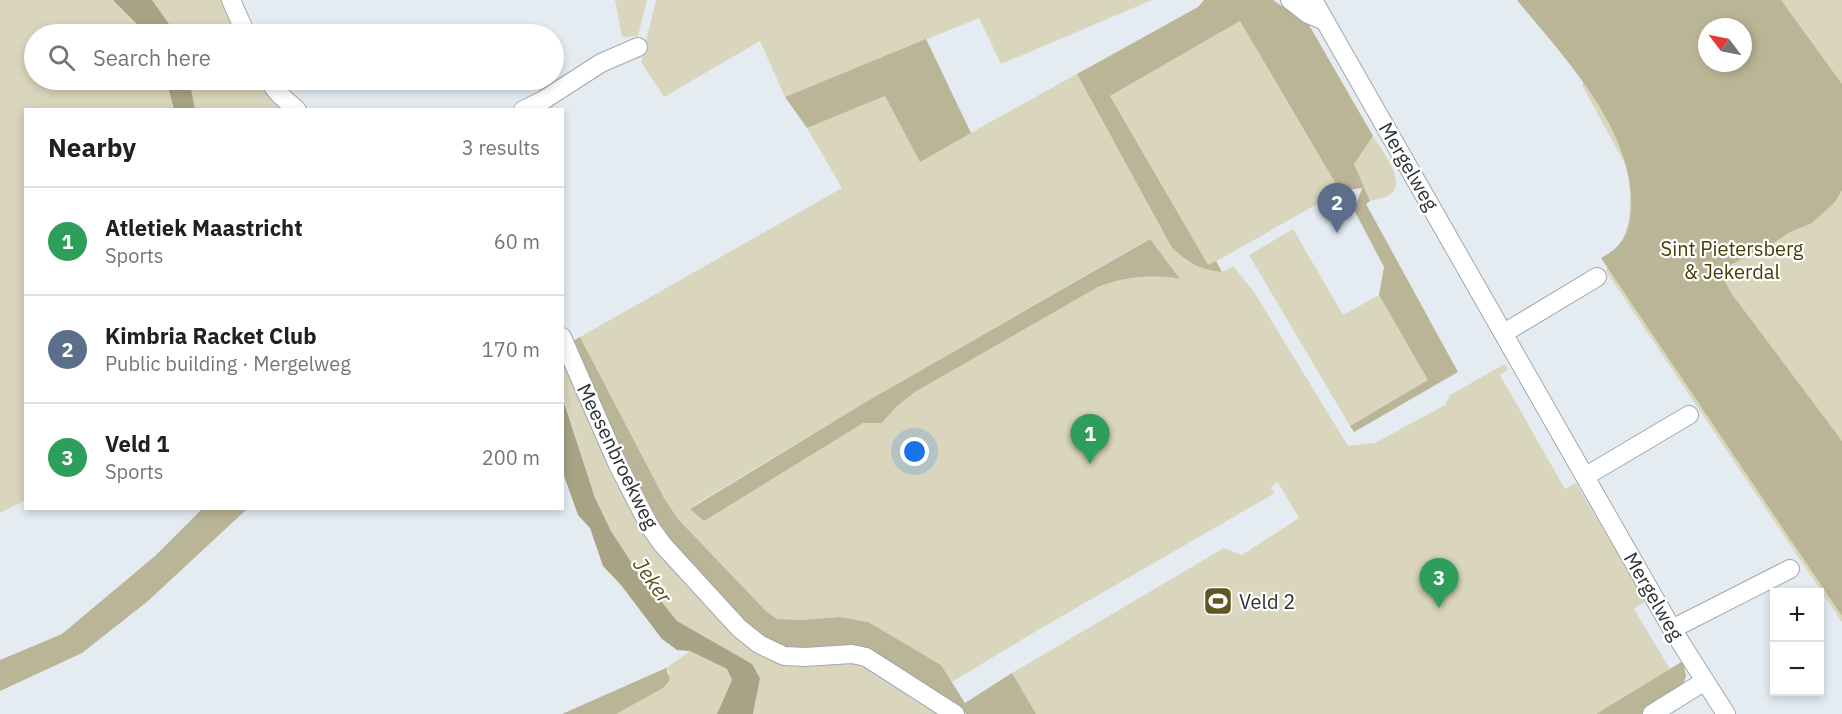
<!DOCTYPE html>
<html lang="en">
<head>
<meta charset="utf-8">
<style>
  body { margin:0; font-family:"IBM Plex Sans",sans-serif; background:#f2f2f2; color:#202124 }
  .controls { position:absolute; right:18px; bottom:18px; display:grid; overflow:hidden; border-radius:0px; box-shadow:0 3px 9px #0003 }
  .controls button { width:54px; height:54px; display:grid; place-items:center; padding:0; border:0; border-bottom:2px solid #e0e0e0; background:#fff; color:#202124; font:30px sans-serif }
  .compass { position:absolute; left:1698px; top:18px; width:54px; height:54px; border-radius:50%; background:#fff; box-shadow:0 3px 9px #0003; rotate:302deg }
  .you { position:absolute; left:915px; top:452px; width:21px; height:21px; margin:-15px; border:4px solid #fff; border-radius:50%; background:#1a73e8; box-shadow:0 0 0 9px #1a73e833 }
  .badge { display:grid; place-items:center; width:39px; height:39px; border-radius:50%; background:#1a73e8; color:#fff; font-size:20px; font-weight:700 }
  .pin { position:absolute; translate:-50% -50px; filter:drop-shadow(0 2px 3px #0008) }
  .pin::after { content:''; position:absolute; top:32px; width:21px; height:18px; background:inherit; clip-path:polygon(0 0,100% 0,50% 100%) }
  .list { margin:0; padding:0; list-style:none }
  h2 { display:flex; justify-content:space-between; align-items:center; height:78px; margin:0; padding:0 24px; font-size:26px }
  h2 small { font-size:20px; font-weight:400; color:#757577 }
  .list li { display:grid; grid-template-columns:39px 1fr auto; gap:18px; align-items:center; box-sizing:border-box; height:108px; padding:0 24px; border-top:2px solid #e0e0e0 }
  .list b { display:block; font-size:22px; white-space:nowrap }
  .list p { margin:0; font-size:20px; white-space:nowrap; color:#757577 }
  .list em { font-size:20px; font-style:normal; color:#757577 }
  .icon { flex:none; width:33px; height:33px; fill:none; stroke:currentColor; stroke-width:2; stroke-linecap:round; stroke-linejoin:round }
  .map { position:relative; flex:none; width:1842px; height:714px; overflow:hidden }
  .search { position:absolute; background:#fff; box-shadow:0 3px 9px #0003; left:24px; top:24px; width:540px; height:66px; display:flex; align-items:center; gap:15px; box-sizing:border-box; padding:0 21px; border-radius:33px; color:#757577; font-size:22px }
  .panel { position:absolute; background:#fff; box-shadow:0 3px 9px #0003; left:24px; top:108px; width:540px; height:402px; border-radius:0px }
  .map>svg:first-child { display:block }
  .green { fill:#dad6bd; fill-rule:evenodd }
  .forest { fill:#bab596; fill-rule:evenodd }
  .water { fill:#a8a384 }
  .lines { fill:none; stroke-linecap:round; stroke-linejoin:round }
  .minor-casing { stroke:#a0a8ae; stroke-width:20 }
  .minor { stroke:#fff; stroke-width:18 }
  .labels { text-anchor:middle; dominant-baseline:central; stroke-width:4.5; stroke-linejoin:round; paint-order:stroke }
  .street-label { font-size:20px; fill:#2e3134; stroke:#fff }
  .park-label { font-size:20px; fill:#453d02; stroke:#fff }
  .poi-label { font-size:20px; fill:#2e3134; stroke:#fff; text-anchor:start }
  .water-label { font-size:21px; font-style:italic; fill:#5c531e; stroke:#fff }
</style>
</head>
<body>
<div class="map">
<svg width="1842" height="714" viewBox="0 0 1842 714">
  <rect width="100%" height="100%" fill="#e4ecf2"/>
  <!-- green -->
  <g class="green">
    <polygon points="0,0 235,0 250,34 34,34 34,80 276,80 297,102 307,109 26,110 25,500 0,513"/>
    <polygon points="615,0 647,0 638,36 622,37"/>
    <polygon points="656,0 1152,0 1001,64 979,18 785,97 760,41 664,97 641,62"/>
    <path d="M1589,0H1842V622L1606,271L1612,252L1623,241L1629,220L1630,199L1635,182L1582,85L1610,30ZM1707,27H1743V63H1707Z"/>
    <polygon points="1240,21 1340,191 1208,266 1110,96"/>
    <path d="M1077,74L1172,248L1188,262L1222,272L1233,266L1254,292L1348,446L1375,443L1445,405L1450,395L1505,364L1508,370L1500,375L1565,489L1576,483L1646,601L1634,609L1670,669L1596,714H1036L1012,673L1224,548L1242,555L1299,518L1277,481L1271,488L1275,493L1043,627L952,682L941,665L839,617L800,620L777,619L766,611L678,519L664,498L580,337L842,188L807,128L885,96L920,161ZM1149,239L1179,278C1150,275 1125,277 1098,287L915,392L896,407L882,423H863L690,508L864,403Z"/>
    <path d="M1373,136C1380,148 1405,179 1393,192C1388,198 1377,199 1370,201L1354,164Z"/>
    <polygon points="1293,229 1343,315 1379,295 1429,380 1350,426 1249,255"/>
    <polygon points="563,351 702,597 857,660 944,714 753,714 760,678 752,665 677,621 637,571 611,531 595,498 563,396"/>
    <polygon points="690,651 727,669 732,680 717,714 616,714 670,673 666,668"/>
  </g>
  <!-- forest -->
  <g class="forest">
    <path d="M1204,0H1273L1309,25L1373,136L1354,164L1370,201L1366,204L1458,372L1354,432L1350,426L1428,380L1379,295L1384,267L1354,210L1362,188L1340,191L1240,21L1110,96L1208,265L1216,261L1222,272C1199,269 1190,264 1172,248L1077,74L1198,7Z"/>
    <path d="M1517,0H1781L1842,84V190L1835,202L1812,223L1790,232L1772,244L1730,265L1723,270L1724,279L1731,293L1842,441V616L1601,258C1621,248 1630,233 1631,210C1635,130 1565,59 1517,0ZM1707,27H1743V63H1707Z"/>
    <polygon points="926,39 971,133 920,162 885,96 807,128 785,97"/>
    <path d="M1150,239L1180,279C1151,274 1125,277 1098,287L915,392L896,407L882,423H863L704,521L690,509L864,403Z"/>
    <polygon points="580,337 664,498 678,519 766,611 777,619 800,620 839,617 868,622 941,665 965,703 1012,673 1036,714 967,714 875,656 795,652 761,641 657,530 569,343"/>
    <polygon points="203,508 247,509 148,601 82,653 0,691 0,660 62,634 155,556"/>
    <polygon points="1683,661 1686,676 1683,685 1643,714 1596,714"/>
    <polygon points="666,668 670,680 663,688 616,714 562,714"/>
  </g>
  <!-- water -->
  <g class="water">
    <polygon points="113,0 152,0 176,34 147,34"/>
    <polygon points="166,80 189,80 195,109 174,109"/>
    <polygon points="562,396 595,498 611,531 637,571 677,621 752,664 760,678 753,714 717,714 732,680 727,669 690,651 677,650 662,639 621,585 603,566 590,528 578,515 563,473"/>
  </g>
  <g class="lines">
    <!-- minor casing -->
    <g class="minor-casing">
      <g id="minor">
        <polyline points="231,0 246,34"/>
        <polyline points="1290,0 1308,14 1325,21"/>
        <polyline points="1313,0 1624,545 1672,629 1726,714"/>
        <polyline points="268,80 279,94 297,110"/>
        <polyline points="523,110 542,101 601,63 638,47"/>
        <polyline points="1504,333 1597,277"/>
        <polyline points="562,337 618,465 650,527 663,545 739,628 759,644 784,656 805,657 852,654 866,657 955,714"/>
        <polyline points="1586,476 1689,415"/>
        <polyline points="1672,629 1790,569"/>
        <polyline points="1652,714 1705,681"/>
      </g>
    </g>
    <!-- minor -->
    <use href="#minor" class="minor"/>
  </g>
  <!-- icons -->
  <defs>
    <g id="stadium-square" transform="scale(1.5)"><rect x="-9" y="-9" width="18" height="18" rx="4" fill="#5f5623" stroke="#fff"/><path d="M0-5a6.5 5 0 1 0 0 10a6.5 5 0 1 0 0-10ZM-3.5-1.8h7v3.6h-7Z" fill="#fff"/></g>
  </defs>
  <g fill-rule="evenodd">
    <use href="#stadium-square" x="1218" y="601"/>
  </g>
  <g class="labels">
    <!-- street labels -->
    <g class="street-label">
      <text transform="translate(1409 166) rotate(60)">Mergelweg</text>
      <text transform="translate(618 456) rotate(64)">Meesenbroekweg</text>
      <text transform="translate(1654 596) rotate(60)">Mergelweg</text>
    </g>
    <!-- park labels -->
    <g class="park-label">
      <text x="1732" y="248">Sint Pietersberg<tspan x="1732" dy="23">&amp; Jekerdal</tspan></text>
    </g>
    <!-- poi labels -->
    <g class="poi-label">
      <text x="1239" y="601">Veld 2</text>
    </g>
    <!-- water labels -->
    <g class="water-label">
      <text transform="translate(653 580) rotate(55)">Jeker</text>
    </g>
  </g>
</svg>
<div class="controls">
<button>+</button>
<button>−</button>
</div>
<svg class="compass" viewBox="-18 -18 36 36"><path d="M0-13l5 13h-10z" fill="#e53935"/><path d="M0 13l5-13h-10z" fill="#757577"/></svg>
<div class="you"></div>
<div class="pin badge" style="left:1090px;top:464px;background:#2e9e5b">1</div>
<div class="pin badge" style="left:1337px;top:233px;background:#5c6f8a">2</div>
<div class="pin badge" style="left:1439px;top:608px;background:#2e9e5b">3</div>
<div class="search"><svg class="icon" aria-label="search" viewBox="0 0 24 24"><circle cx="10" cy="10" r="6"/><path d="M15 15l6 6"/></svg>Search here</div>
<section class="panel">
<h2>Nearby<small>3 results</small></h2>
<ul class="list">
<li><span class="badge" style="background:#2e9e5b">1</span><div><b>Atletiek Maastricht</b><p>Sports</p></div><em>60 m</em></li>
<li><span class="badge" style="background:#5c6f8a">2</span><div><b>Kimbria Racket Club</b><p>Public building · Mergelweg</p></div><em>170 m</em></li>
<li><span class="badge" style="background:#2e9e5b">3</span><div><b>Veld 1</b><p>Sports</p></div><em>200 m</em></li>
</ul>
</section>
</div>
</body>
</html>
